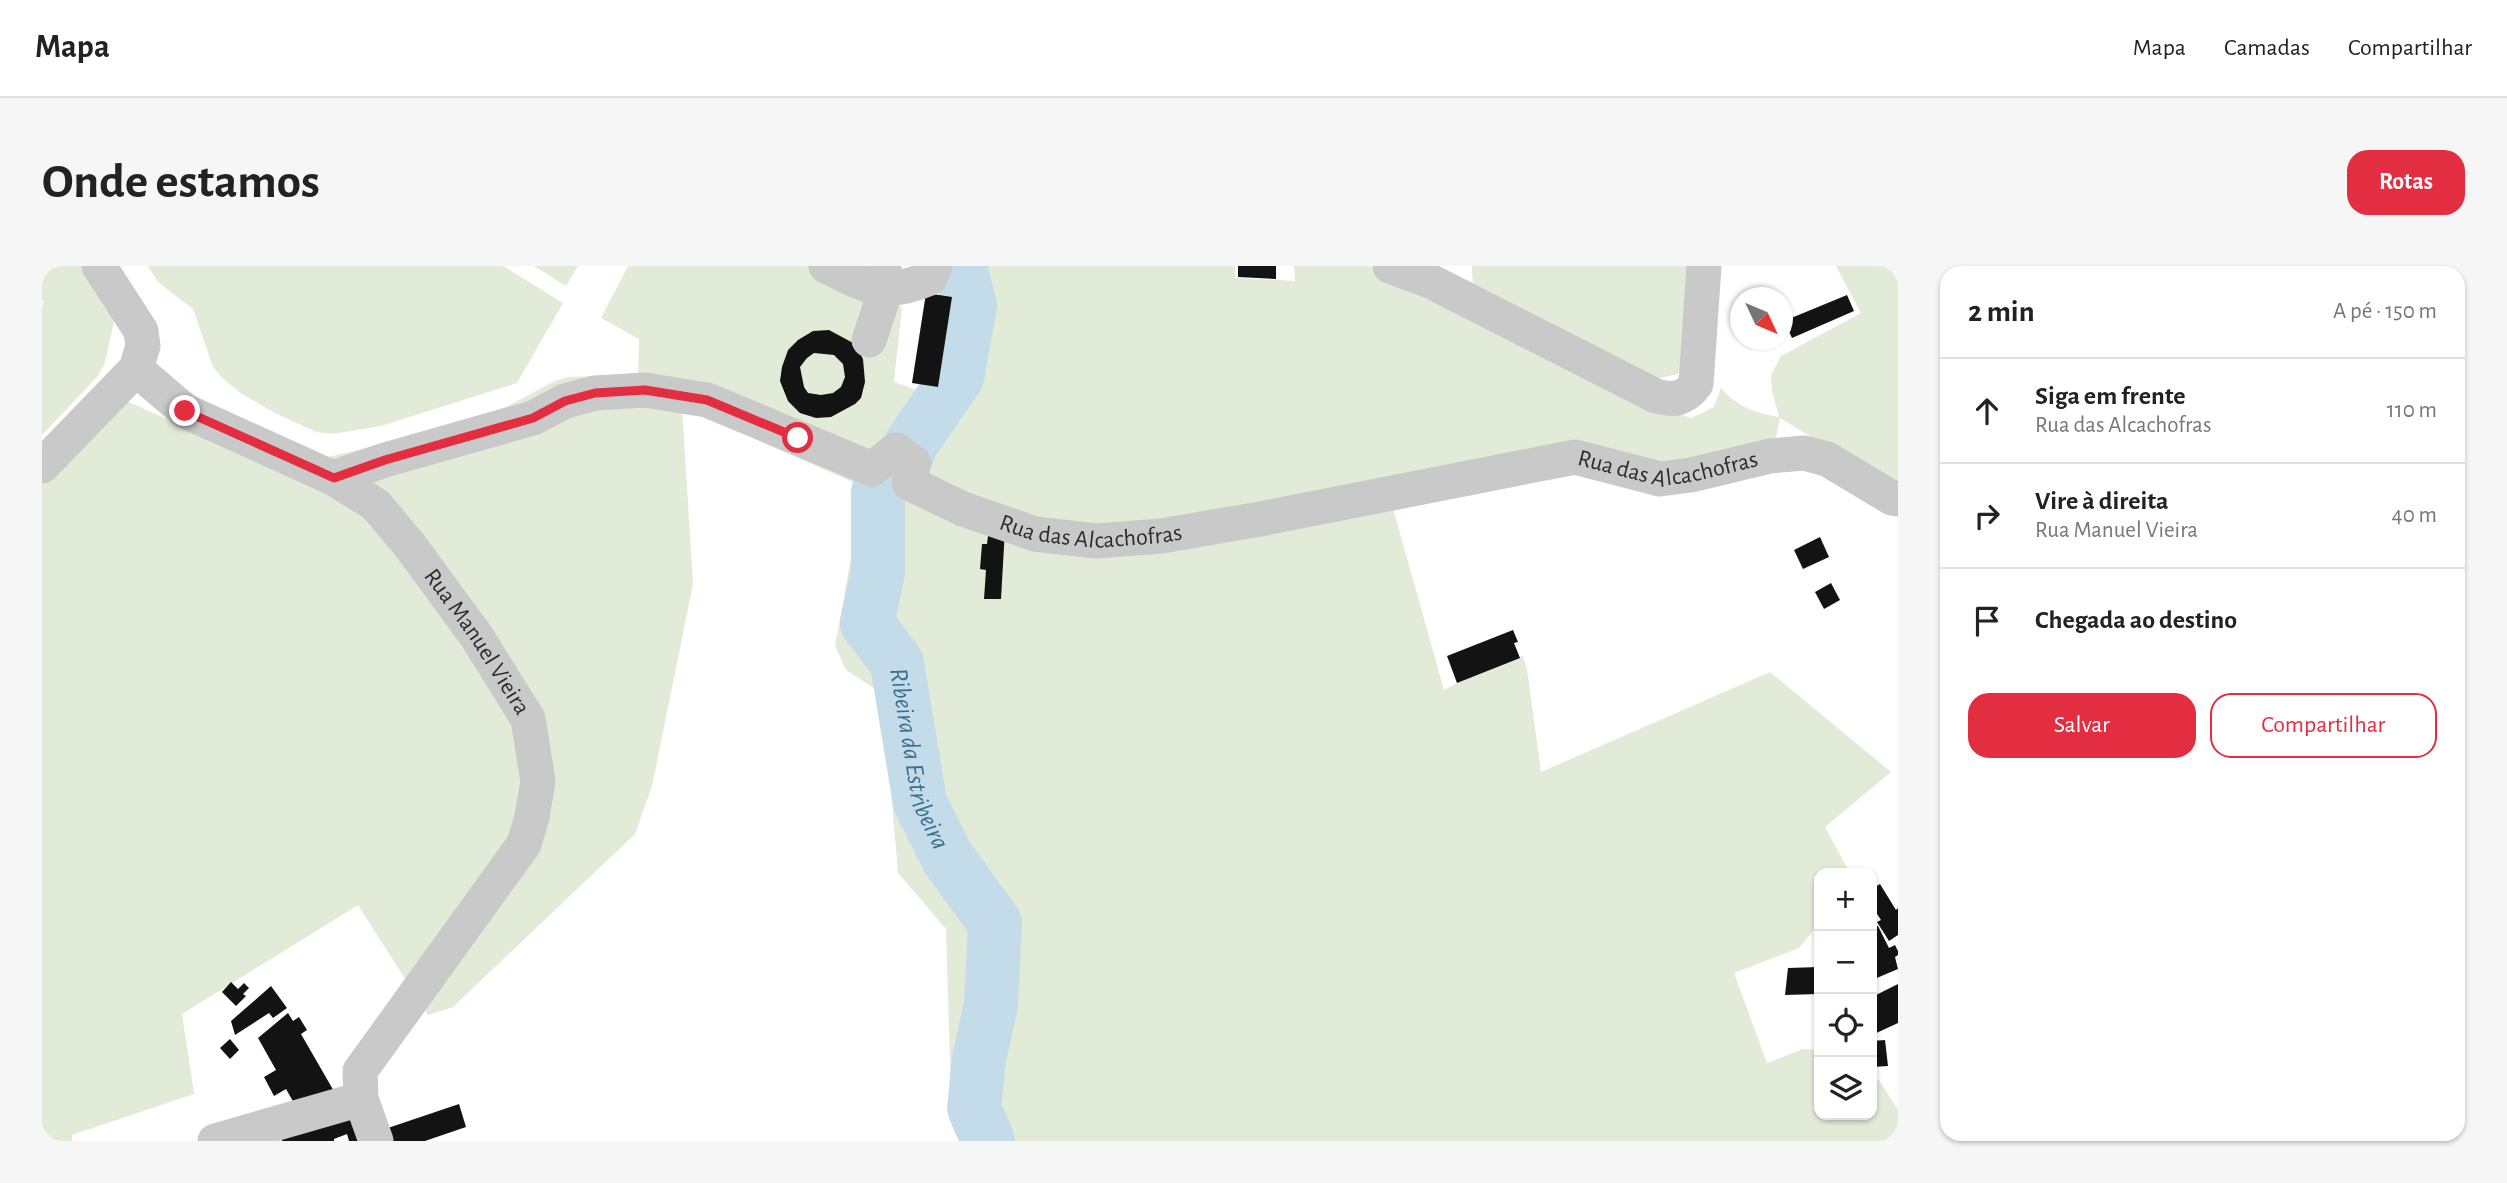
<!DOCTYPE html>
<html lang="pt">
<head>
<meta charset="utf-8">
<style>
  body { margin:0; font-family:"Alegreya Sans",sans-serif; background:#f6f6f6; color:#222 }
  .controls { position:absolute; right:21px; bottom:21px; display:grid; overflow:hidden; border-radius:14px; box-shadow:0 2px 5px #0004 }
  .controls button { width:63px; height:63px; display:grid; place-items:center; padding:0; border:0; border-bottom:2px solid #e0e0e0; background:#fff; color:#222; font:35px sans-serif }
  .compass { position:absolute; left:1688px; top:21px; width:63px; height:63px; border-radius:50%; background:#fff; box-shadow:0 2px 5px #0004; rotate:134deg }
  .stop { position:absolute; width:21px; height:21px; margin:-16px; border:5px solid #e32d40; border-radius:50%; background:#fff }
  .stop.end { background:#e32d40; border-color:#fff; box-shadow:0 2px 7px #0008 }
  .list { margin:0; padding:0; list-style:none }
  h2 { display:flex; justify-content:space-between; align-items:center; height:91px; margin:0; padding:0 28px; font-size:30px }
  h2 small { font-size:23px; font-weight:400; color:#767676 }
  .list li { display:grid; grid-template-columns:46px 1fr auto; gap:21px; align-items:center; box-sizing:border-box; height:105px; padding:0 28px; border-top:2px solid #e0e0e0 }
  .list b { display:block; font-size:26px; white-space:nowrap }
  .list p { margin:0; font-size:23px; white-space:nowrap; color:#767676 }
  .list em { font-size:23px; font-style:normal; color:#767676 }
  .actions { display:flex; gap:14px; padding:21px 28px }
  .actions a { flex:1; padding:16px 0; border:2px solid #e32d40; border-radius:21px; text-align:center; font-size:24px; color:#e32d40 }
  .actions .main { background:#e32d40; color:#fff }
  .icon { flex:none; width:38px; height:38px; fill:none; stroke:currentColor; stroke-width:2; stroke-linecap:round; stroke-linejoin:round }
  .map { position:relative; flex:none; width:1856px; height:875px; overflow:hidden; border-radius:21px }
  header { display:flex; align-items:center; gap:42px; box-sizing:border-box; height:98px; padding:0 35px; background:#fff; border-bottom:2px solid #e0e0e0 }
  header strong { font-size:33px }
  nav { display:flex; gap:38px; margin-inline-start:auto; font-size:24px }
  .intro { display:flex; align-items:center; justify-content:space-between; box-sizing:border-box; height:168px; padding:0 42px }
  h1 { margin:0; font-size:49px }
  .button { padding:18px 32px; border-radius:21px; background:#e32d40; color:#fff; font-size:24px; font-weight:700 }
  main { display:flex; gap:42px; padding:0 42px }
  aside { flex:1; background:#fff; border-radius:21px; box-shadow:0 2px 5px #0004 }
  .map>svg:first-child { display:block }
  .green { fill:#e2ead8 }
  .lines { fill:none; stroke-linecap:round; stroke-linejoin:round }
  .river { stroke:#c4dcea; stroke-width:54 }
  .building { fill:#131313; fill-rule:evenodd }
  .minor { stroke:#c9c9c9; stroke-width:35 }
  .route { stroke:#e32d40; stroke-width:9 }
  .labels { text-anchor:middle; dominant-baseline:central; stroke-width:7; stroke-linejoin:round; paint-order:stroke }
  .street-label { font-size:24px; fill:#2c2c2c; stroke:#fff }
  .water-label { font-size:26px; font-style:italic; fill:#3b6f8c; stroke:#fff }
</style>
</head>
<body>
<header>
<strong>Mapa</strong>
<nav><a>Mapa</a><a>Camadas</a><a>Compartilhar</a></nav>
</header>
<div class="intro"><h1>Onde estamos</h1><a class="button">Rotas</a></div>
<main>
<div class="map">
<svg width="1856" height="875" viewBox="0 0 1856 875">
  <rect width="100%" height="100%" fill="#fff"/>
  <!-- green -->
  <g class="green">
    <polygon points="0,0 45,0 73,51 63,96 56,110 0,169 0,40 2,36 0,34"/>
    <polygon points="106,0 461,0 521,37 475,117 339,160 290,168 274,166 233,147 200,128 180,112 171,101 151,43 116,16"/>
    <polygon points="492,0 536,0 524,20"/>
    <path d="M586,0H765L826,31L860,41L852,116L891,130L832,189L822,191L874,213L882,192L928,124L944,56L931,0H1193V12L1253,15L1252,0H1327L1417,36L1611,137L1649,152L1672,141L1679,122C1695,141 1714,147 1737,151L1730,125L1729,109L1739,90L1819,47L1794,0H1856V223L1738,152L1732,182L1658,198L1625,200L1548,183L1104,266L1045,270L970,253L875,213L870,230C938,261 1009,282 1085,285L1350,239L1402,424L1415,417L1481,390L1485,403L1499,506L1728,406L1849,506L1783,561L1808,607H1777V658L1757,682L1692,707L1725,797L1761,783L1777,784V849H1830V813L1837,814L1856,844V875H918L909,830L904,663L856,607L841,428L804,404L793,380L822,221L640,141L651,318L610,520L593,568L411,741L386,749L316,639L140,748L152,828L30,869V875H0V216L78,132L312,237L328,253L326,215L286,191L438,155L513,115L526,111L596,109L597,73L559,52Z"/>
    <polygon points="1430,0 1651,0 1643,100 1636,108 1614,113 1431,24"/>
  </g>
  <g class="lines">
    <!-- river -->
    <path class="river" id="s1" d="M918,0L928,40L915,111L869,178L866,187L836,226V306L825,357L855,397L878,537L905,591L953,657L949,739L937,793L932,842L946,875"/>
  </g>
  <!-- building -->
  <g class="building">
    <polygon points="1196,0 1234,0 1234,13 1196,11"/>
    <polygon points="884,27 910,31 896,121 870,117"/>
    <polygon points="1805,29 1812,45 1750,72 1742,55"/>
    <path d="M787,64L813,78L821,93L823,116L819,132L813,138L789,151L774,152L758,147L746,135L738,115L740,101L746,84L756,74L771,65ZM772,87L792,89L801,98L803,111L799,121L791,127L779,129L766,127L762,121L758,101L765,92Z"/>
    <polygon points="947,262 963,263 959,333 942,333 944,304 938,303 940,278 945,278"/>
    <polygon points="1778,271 1787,291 1761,303 1752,284"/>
    <polygon points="1789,317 1798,334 1782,343 1773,326"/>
    <polygon points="1471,364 1476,376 1472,377 1478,392 1415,417 1405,390"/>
    <polygon points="1838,618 1854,644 1856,642 1856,669 1847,675 1835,656 1839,654 1830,640 1830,623"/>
    <polygon points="1836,660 1847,682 1853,679 1856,685 1856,689 1853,691 1856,703 1830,714 1830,662"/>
    <polygon points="1777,701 1777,728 1743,729 1746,702"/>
    <polygon points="189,716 196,723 202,717 207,722 201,728 204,730 194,740 180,726"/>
    <polygon points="1856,718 1856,757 1830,769 1830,731"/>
    <polygon points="229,720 245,742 231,752 227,747 193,769 189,755"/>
    <polygon points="246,747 251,755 257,751 265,764 259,768 293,827 256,844 244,823 232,830 222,811 234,804 216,772"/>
    <polygon points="188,773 197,784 188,793 178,782"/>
    <polygon points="1843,774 1846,800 1830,801 1830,775"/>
    <polygon points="417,838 424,861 383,875 344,875 340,864"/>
    <polygon points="308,852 320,875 307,875 305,868 292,873 292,875 240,875 239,872"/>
  </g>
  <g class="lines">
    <!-- minor -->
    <g class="minor">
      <path d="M784,0C827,21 840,32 888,12L893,0"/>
      <path d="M1348,0L1390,16L1614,130C1632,135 1643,133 1654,118L1662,0"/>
      <polyline points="827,74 844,23 842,0"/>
      <path id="s2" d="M94,103L143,145L291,212L334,239L369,281L435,371L486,453L496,515L490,551L482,578L318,805L319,833L334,875"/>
      <polyline points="0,200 94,103 101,80 99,65 57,0"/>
      <path id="s3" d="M291,212L343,194L491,152L523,135L553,127L603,124L665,134L830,203L854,184L872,197L867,217L921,243L993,268L1054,275L1119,270L1218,253L1533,191L1618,213L1649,209L1728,190L1762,187L1785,193L1850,232L1856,233"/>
      <polyline points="173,875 319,833"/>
    </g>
  </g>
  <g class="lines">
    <!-- route -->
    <polyline class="route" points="143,145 292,212 343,194 491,152 523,135 553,127 603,124 665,134 756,172"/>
  </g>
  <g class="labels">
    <!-- street labels -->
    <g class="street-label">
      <text stroke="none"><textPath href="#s3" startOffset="1421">Rua das Alcachofras</textPath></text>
      <text stroke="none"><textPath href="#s3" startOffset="833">Rua das Alcachofras</textPath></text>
      <text stroke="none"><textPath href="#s2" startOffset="448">Rua Manuel Vieira</textPath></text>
    </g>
    <!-- water labels -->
    <g class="water-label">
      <text stroke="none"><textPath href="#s1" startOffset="534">Ribeira da Estribeira</textPath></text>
    </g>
  </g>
</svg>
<div class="controls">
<button>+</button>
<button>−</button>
<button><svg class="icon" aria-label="locate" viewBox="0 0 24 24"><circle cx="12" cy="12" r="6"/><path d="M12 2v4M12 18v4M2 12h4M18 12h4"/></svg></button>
<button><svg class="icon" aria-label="layers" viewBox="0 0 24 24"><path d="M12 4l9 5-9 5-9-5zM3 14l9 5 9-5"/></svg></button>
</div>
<svg class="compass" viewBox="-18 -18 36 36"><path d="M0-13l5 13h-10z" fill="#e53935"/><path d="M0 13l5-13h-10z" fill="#767676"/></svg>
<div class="stop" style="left:756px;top:172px"></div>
<div class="stop end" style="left:143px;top:145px"></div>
</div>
<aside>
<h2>2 min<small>A pé · 150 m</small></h2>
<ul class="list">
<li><svg class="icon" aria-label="ahead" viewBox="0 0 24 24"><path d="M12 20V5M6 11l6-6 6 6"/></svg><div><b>Siga em frente</b><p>Rua das Alcachofras</p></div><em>110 m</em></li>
<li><svg class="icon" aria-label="right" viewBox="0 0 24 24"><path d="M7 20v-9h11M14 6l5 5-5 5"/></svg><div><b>Vire à direita</b><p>Rua Manuel Vieira</p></div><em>40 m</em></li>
<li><svg class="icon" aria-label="arrive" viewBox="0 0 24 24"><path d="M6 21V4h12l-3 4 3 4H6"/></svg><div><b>Chegada ao destino</b></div></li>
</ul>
<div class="actions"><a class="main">Salvar</a><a>Compartilhar</a></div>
</aside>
</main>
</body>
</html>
